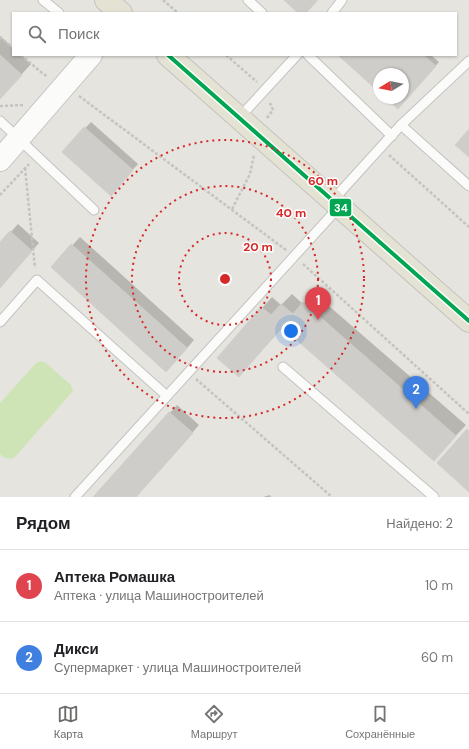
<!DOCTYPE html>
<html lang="ru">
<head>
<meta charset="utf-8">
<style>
  body { margin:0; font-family:"DM Sans",sans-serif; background:#f6f6f6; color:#202124 }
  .compass { position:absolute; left:373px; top:68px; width:36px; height:36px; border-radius:50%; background:#fff; box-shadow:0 1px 3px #0004; rotate:260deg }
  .you { position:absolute; left:291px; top:331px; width:14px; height:14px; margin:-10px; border:3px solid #fff; border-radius:50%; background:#1a73e8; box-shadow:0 0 0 6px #1a73e833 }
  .badge { display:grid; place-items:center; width:26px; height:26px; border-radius:50%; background:#6a6a68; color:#fff; font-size:13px; font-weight:700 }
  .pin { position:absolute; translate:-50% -33px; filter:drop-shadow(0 1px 2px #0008) }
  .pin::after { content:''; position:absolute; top:21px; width:14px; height:12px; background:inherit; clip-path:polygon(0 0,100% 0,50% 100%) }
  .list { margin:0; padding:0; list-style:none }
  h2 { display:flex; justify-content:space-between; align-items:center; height:52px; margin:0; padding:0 16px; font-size:17px }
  h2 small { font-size:13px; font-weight:400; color:#757577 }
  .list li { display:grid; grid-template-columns:26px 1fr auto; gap:12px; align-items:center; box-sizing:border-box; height:72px; padding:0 16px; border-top:1px solid #e0e0e0 }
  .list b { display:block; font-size:15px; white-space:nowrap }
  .list p { margin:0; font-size:13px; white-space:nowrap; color:#757577 }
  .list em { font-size:13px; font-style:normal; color:#757577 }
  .icon { flex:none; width:22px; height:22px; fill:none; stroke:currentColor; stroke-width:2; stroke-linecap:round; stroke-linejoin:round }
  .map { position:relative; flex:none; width:469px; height:497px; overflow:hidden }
  .search { position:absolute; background:#fff; box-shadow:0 1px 3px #0004; left:12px; right:12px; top:12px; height:44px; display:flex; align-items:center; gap:10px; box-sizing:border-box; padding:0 14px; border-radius:0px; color:#757577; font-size:15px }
  .sheet { height:196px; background:#fff }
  nav { display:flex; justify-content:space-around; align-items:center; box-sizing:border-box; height:56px; border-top:1px solid #e0e0e0; background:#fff; font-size:11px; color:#757577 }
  nav a { display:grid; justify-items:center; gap:2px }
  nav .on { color:#6a6a68 }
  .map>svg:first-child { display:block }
  .pitch { fill:#cee4b6 }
  .shadow { fill:#0003 }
  .building { fill:#cfcdc9; stroke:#d1cfca }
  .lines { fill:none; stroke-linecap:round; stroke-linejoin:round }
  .service-casing { stroke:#c4c3c3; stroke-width:11 }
  .secondary-casing { stroke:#c4c3c3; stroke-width:24 }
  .primary-casing { stroke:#c3c2c0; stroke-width:24 }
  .path { stroke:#c4c3c3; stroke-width:2.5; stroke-dasharray:3 2; stroke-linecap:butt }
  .service { stroke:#fbfbfa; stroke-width:9 }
  .secondary { stroke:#fbfbfa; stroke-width:22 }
  .primary { stroke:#e4e2d3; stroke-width:22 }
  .bus-1-casing { stroke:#fff; stroke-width:7 }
  .bus-1 { stroke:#00a651; stroke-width:4 }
  .ring { fill:none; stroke:#d62828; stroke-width:2; stroke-dasharray:2 4 }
  .centre { fill:#d62828; stroke:#fff; stroke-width:2 }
  .ring-label { font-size:12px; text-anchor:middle; font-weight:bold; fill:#d62828; stroke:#fff; stroke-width:3; stroke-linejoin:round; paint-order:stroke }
  .line-badge { stroke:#fff; stroke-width:1.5 }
  .badge-label { font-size:11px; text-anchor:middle; font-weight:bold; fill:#fff }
</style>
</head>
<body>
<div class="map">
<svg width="469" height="497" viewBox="0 0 469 497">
  <rect width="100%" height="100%" fill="#e6e4de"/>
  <!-- pitch -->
  <path class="pitch" d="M41,361L46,363L71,385L73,391L14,458C7,460 5,458 0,454V403L36,363Z"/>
  <!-- shadow -->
  <g class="shadow">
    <polygon points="0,36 13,48 13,55 21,55 31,64 0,98"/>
    <polygon points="339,55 431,55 439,62 401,104 387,98 403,98 403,74 379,74 379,91"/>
    <polygon points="91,122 138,164 116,188 63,152"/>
    <polygon points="18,224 39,243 0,287 0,244"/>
    <polygon points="80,237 194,340 174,363 52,267"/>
    <polygon points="314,293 466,425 434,459 283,327 239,376 218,358 272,297 281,305 292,294 303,304"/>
    <polygon points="177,405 199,425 136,497 95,497"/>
    <polygon points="270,495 271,497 263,497"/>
  </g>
  <!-- building -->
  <g class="building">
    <polygon points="284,0 318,0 306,13 298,13"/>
    <polygon points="0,55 22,75 0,99"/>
    <polygon points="338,55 423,55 436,66 398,109 386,98 403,98 403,74 379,74 379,92"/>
    <polygon points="84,127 133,170 111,196 62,152"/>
    <polygon points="469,129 469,157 455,145"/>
    <polygon points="10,231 32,251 0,288 0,242"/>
    <polygon points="71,244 187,348 166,372 51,267"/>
    <polygon points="303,302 456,436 434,461 282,327 239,377 217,358 261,307 271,315 281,304 293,314"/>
    <polygon points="169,412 193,433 136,497 93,497"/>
    <polygon points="467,429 469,431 469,492 437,463"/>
  </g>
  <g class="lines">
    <!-- service casing -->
    <g class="service-casing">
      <g id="service">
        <polyline points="43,0 59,13"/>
        <polyline points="248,0 262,13"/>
        <polyline points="332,13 342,0"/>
        <polyline points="308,55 392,136"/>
        <polyline points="239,118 297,55"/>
        <polyline points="0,121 94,210"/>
        <polyline points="401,125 469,186"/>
        <polyline points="332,201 401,125 469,61"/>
        <polyline points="0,322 37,280 167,396"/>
        <polyline points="283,367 434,497"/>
        <polyline points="75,497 339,207"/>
      </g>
    </g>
    <!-- secondary casing -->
    <g class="secondary-casing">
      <polyline id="secondary" points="0,160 91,55"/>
    </g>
    <!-- primary casing -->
    <g class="primary-casing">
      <g id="primary">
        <polyline points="106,0 121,13"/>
        <polyline points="168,55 469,321"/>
      </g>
    </g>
    <!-- path -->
    <g class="path">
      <polyline points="163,0 178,13"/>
      <polyline points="0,37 13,48"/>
      <polyline points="21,55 42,73 48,77"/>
      <polyline points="226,55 257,82"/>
      <polyline points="79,96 286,250"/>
      <polyline points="0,106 24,105"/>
      <polyline points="267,118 273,110 270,103"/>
      <polyline points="389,155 469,227"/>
      <polyline points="25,168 35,268"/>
      <polyline points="0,195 29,164"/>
      <polyline points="232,209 250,174 254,155"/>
      <polyline points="303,264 469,414"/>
      <polyline points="196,379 332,497"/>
    </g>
    <!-- service -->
    <use href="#service" class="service"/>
    <!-- secondary -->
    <use href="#secondary" class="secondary"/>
    <!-- primary -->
    <use href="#primary" class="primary"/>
    <!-- bus-1 casing -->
    <g class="bus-1-casing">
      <polyline id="bus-1" points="168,55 469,321"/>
    </g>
    <!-- bus-1 -->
    <use href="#bus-1" class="bus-1"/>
  </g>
  <!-- distance rings -->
  <g class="ring">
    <circle cx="225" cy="279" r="46"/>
    <circle cx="225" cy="279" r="93"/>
    <circle cx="225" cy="279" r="139"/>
  </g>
  <circle cx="225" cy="279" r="6" class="centre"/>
  <g class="ring-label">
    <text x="323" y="185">60 m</text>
    <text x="291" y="217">40 m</text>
    <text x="258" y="251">20 m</text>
  </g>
  <rect class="line-badge" x="329" y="198" width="23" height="19" rx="4" fill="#00a651"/>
  <g class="badge-label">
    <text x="341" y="212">34</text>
  </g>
</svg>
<svg class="compass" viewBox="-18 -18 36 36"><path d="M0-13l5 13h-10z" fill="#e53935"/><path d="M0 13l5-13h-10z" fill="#757577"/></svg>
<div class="you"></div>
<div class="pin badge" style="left:318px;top:320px;background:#e0444e">1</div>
<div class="pin badge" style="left:416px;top:409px;background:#3f7fe0">2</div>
<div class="search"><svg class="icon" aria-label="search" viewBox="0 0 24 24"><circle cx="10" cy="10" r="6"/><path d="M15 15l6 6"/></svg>Поиск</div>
</div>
<section class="sheet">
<h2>Рядом<small>Найдено: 2</small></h2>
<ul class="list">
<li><span class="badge" style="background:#e0444e">1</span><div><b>Аптека Ромашка</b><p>Аптека · улица Машиностроителей</p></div><em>10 m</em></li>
<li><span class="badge" style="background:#3f7fe0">2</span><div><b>Дикси</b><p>Супермаркет · улица Машиностроителей</p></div><em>60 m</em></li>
</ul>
</section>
<nav>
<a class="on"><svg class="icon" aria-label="map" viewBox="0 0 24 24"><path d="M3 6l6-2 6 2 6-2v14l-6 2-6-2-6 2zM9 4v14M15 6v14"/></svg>Карта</a>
<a><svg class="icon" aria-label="directions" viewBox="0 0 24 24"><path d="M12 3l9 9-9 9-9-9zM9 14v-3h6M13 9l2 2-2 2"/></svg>Маршрут</a>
<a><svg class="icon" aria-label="saved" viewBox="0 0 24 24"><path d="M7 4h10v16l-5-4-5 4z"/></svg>Сохранённые</a>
</nav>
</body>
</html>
